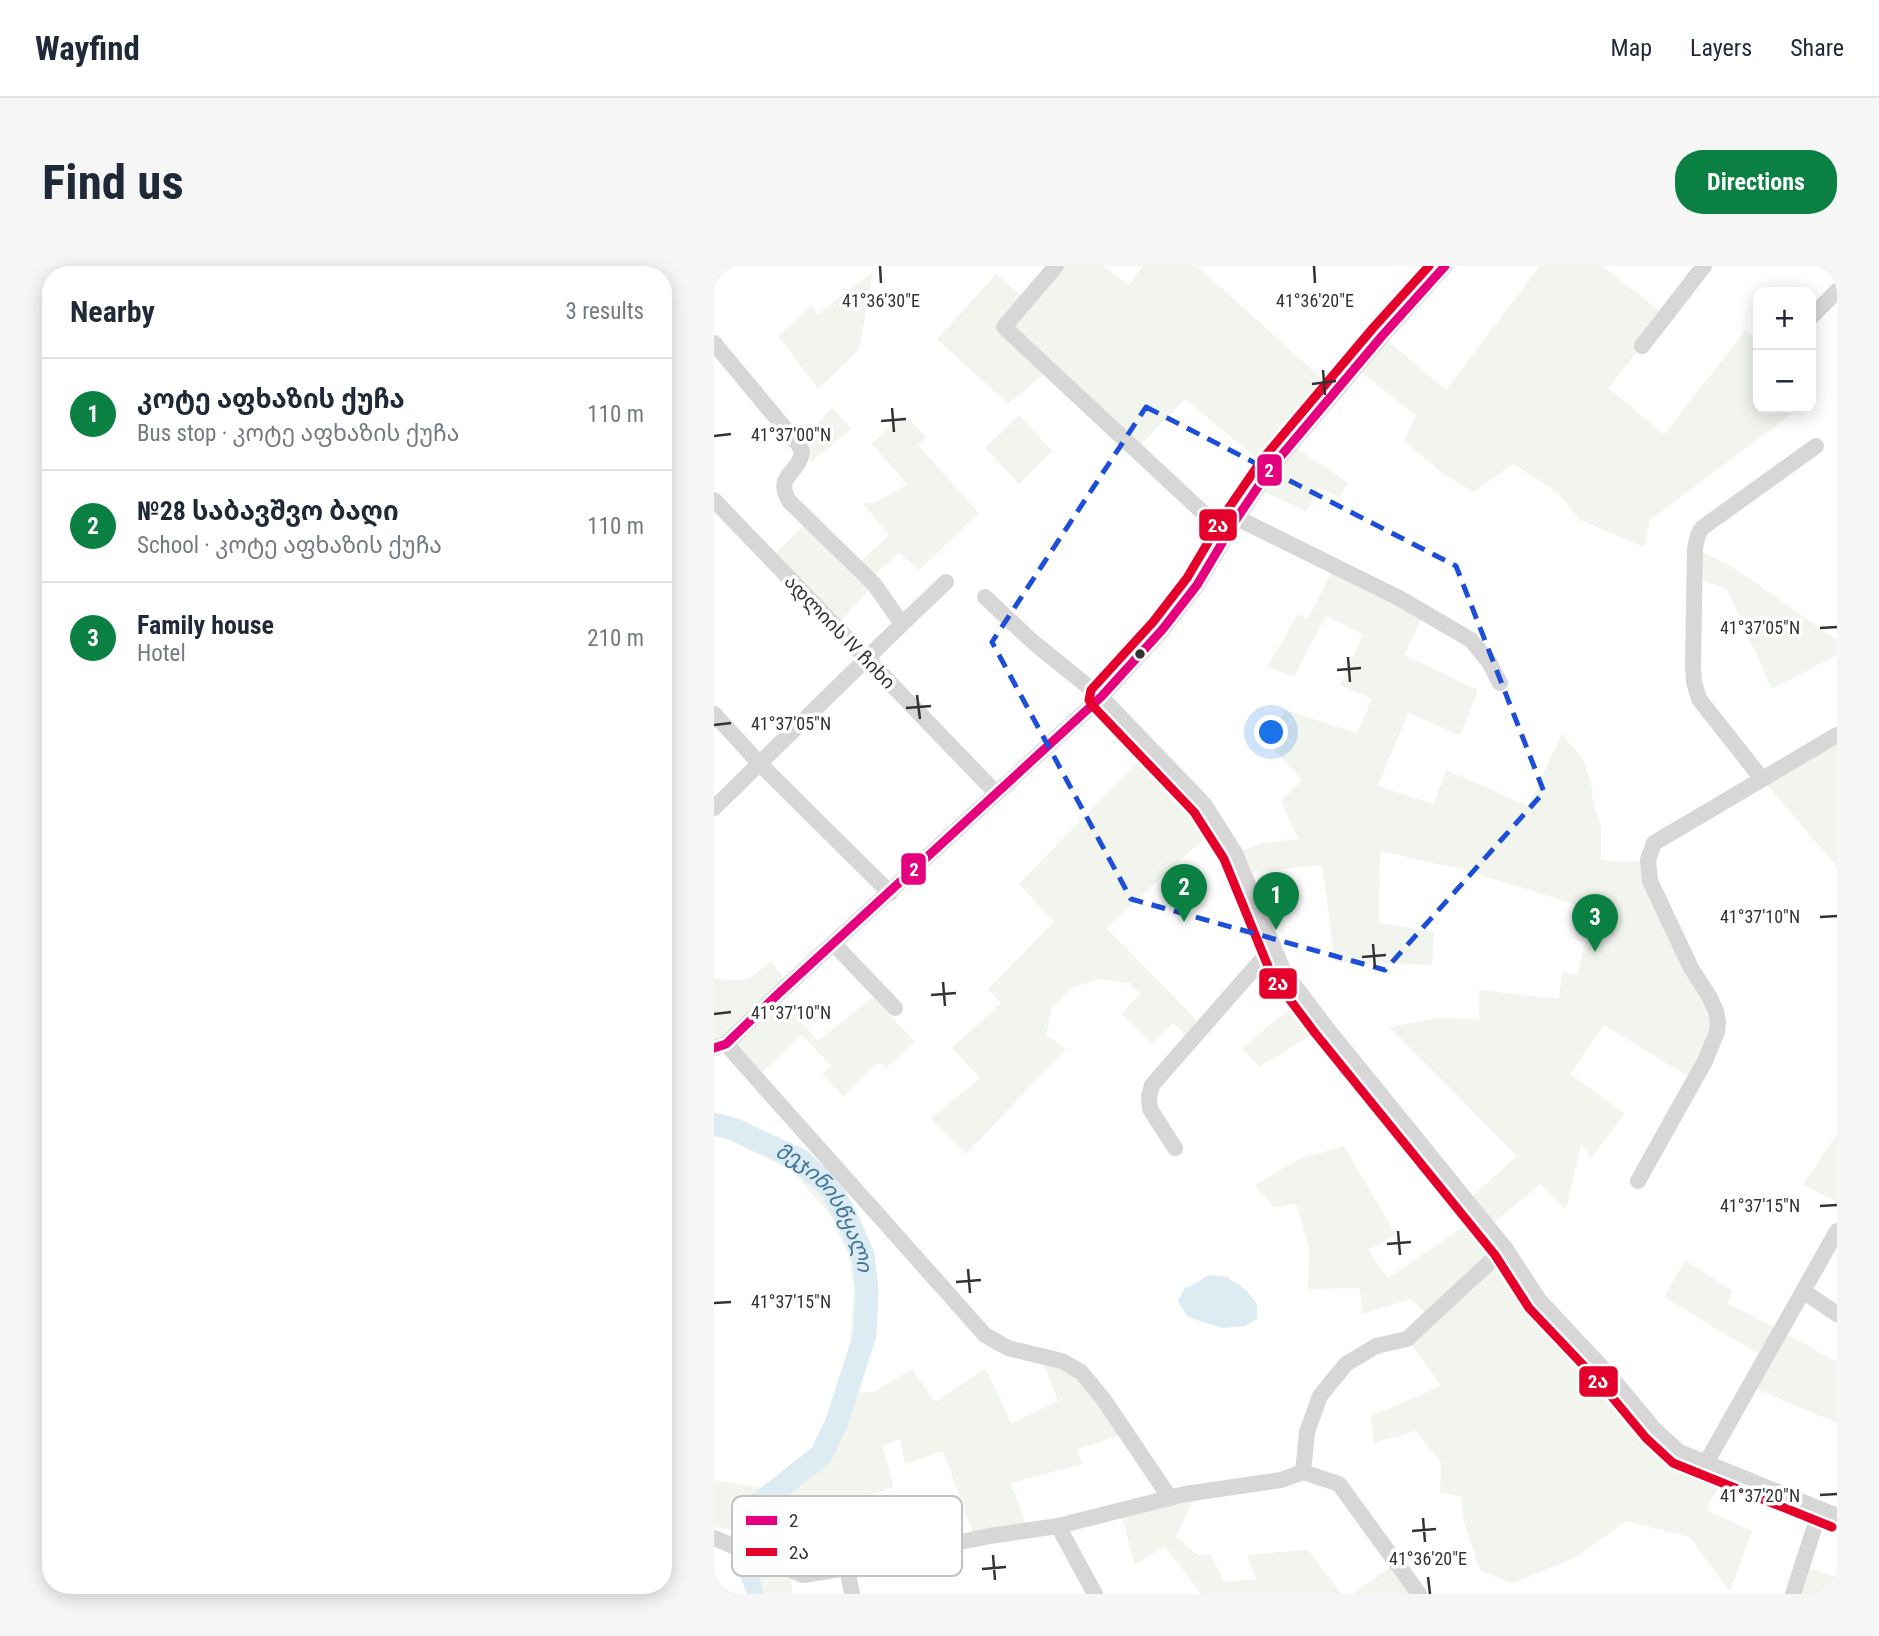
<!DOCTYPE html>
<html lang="en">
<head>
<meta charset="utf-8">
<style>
  body { margin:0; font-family:"Roboto Condensed","Noto Sans Georgian",sans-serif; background:#f6f6f7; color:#1f2937 }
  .controls { position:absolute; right:21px; top:21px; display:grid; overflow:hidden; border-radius:14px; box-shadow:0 4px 18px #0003 }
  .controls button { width:63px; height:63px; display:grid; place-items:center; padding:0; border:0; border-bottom:2px solid #e0e1e3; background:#fff; color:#1f2937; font:35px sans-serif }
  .you { position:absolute; left:558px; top:467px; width:24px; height:24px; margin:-18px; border:5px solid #fff; border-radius:50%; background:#1a73e8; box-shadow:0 0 0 10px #1a73e833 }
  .badge { display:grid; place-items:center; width:46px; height:46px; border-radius:50%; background:#0b8043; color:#fff; font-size:23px; font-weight:700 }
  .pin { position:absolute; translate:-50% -58px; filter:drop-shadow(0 2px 4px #0008) }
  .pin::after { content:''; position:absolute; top:37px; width:24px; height:21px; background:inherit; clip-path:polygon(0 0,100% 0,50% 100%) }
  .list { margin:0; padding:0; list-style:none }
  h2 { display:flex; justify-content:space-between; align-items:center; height:91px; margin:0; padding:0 28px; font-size:30px }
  h2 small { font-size:23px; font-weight:400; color:#747a83 }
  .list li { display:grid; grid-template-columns:46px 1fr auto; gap:21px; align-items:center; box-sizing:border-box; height:112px; padding:0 28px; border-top:2px solid #e0e1e3 }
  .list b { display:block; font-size:26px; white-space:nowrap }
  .list p { margin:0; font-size:23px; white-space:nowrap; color:#747a83 }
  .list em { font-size:23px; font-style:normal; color:#747a83 }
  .map { position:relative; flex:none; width:1123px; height:1328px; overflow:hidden; border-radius:28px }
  header { display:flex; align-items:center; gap:42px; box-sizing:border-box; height:98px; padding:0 35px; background:#fff; border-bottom:2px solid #e0e1e3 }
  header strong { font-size:33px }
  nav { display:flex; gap:38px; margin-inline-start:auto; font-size:24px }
  .intro { display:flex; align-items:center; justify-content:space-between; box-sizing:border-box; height:168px; padding:0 42px }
  h1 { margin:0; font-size:49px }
  .button { padding:18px 32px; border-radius:28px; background:#0b8043; color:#fff; font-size:24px; font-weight:700 }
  main { display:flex; gap:42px; padding:0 42px }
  aside { flex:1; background:#fff; border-radius:28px; box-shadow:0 4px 18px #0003 }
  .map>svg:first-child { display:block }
  .green { fill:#f1f5ed }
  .water { fill:#ddebf3 }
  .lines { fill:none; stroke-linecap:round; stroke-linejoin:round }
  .river { stroke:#ddebf3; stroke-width:23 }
  .minor { stroke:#d7d7d7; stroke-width:16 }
  .bus-1-casing { stroke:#fff; stroke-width:14 }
  .bus-2-casing { stroke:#fff; stroke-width:14 }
  .bus-1 { stroke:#e5007d; stroke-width:9 }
  .bus-2 { stroke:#e4002b; stroke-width:9 }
  .marked { fill:none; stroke:#1d4ed8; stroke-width:5; stroke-dasharray:14 9; stroke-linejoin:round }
  .ticks { fill:none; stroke:#333; stroke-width:2.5 }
  .bus-dot { fill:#333; stroke:#fff; stroke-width:2.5 }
  .labels { text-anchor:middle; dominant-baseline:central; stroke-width:7; stroke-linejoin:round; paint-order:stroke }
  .street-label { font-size:19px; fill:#333; stroke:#fff }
  .water-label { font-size:21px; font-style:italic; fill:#3f7597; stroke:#fff }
  .key { fill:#fff; stroke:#c2c2c2; stroke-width:2 }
  .key-label { font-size:19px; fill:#333 }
  .ticks-label { font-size:18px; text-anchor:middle; fill:#333; stroke:#fff; stroke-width:7; stroke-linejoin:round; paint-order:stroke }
  .line-badge { stroke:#fff; stroke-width:2.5 }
  .badge-label { font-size:19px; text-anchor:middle; font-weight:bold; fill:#fff }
</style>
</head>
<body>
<header>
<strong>Wayfind</strong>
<nav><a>Map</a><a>Layers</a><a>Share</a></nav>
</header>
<div class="intro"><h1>Find us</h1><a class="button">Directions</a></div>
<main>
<aside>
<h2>Nearby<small>3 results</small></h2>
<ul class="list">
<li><span class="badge">1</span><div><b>კოტე აფხაზის ქუჩა</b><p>Bus stop · კოტე აფხაზის ქუჩა</p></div><em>110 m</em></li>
<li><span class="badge">2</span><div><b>№28 საბავშვო ბაღი</b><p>School · კოტე აფხაზის ქუჩა</p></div><em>110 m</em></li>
<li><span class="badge">3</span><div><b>Family house</b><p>Hotel</p></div><em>210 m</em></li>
</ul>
</aside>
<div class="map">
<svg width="1123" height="1328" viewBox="0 0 1123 1328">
  <rect width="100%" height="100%" fill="#fff"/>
  <!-- green -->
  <g class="green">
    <polygon points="342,0 389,0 415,19 429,0 483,0 622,125 577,179 635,217 625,231 606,222 592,245 543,223 556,203 471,133 422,184 336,103 294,138 223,73 282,8 313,34"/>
    <polygon points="826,0 888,0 952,50 894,122 950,168 1032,64 1044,75 1044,142 1085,142 936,254 930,281 866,254 843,226 799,198 760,226 732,210 690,175 702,150 642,102 668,70 732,124"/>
    <polygon points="159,6 145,84 104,123 64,70 98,39 103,49"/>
    <polygon points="118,141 137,163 97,196 88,186 84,178"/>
    <polygon points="190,148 212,171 204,179 265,247 205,304 185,287 156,313 160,318 122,361 55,293 95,255 142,300 175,269 148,237 159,237 194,218 157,178"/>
    <polygon points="305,149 338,185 305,218 271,182"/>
    <polygon points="981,282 1017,300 1123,374 1123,389 1058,423 1013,323 980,312"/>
    <polygon points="621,300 711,347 690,389 764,424 746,469 694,447 664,520 720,538 732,504 814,540 848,468 869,493 877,517 879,536 887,561 887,593 906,596 934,594 1002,745 980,814 890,759 856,808 911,848 877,892 867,878 852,943 826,918 774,962 941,1164 1013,1206 992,1244 1038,1265 1016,1326 976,1271 912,1255 862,1291 799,1317 766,1305 749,1253 747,1231 726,1226 727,1197 702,1165 660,1177 657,1150 727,1120 693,1073 716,1050 696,1033 649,1048 646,1022 594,1023 595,980 582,937 560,942 541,919 585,893 630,880 682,969 654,984 674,1012 764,951 752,936 803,890 675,761 722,752 765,753 765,724 845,733 848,706 863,709 879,644 751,604 666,585 665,657 720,666 718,699 621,696 608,599 529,607 521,587 549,577 584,573 567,535 588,514 552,475 572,444 643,467 658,433 626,419 649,369 612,350 580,411 553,401 584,348 594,353"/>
    <polygon points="1123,471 1123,601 1050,515"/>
    <polygon points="435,484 501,563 392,662 479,750 486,764 477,774 459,757 438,778 407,747 426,728 415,717 384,713 356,723 338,743 332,769 352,783 252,888 217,852 266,812 238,782 287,737 274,723 340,656 305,618"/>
    <polygon points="57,696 76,718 63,729 104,775 159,731 201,776 172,802 165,796 129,831 108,808 117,800 88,769 42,812 12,778 0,782 0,713 33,714"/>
    <polygon points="590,731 611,760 545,801 528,782"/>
    <polygon points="0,858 19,863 86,894 116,922 132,950 149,989 153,1023 151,1069 132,1127 160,1126 198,1103 221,1136 272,1102 297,1158 344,1135 327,1091 348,1095 413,1167 362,1184 369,1198 297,1217 315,1265 261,1273 229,1185 191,1198 186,1173 168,1180 180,1221 135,1236 135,1254 85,1263 68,1211 107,1188 122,1158 132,1127 140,1022 134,988 115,947 77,904 6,869 0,864"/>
    <polygon points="1123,868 1123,936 1089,919"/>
    <polygon points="971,994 1019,1025 1013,1037 1067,1065 1123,1096 1123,1157 1036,1120 1051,1092 950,1031"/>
    <polygon points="0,1214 49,1222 38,1228 25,1264 0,1261"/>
    <polygon points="483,1226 462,1271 484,1289 497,1288 510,1316 542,1313 533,1289 594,1284 628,1328 487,1328 451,1280 421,1299 406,1245"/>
    <polygon points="41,1280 58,1296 75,1303 79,1328 49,1328"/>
    <polygon points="682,1297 705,1328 639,1328"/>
    <polygon points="1088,1300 1123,1311 1123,1328 1079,1328"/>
  </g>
  <!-- water -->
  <g class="water">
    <polygon points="494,1009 513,1011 532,1024 543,1038 543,1053 531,1060 508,1062 483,1054 473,1050 464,1035 471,1021 478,1020"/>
    <path d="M68,1211L73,1224C31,1256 42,1282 49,1328H33L26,1309L25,1264L38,1228Z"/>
  </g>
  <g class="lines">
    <!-- river -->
    <path class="river" id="s1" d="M0,858L19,863L86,894L116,922L132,950L149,989L153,1023L151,1069L122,1158L107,1189L50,1234L48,1238"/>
    <!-- minor -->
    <g class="minor">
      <polyline points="342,0 290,61 513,269"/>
      <polyline points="1097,51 1123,25"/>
      <path d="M0,77L84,178L88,186C85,208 60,209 75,235L160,318L188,358L0,542"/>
      <polyline points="928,80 990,0"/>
      <polyline points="0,234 282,527"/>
      <polyline points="523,252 685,332 757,374 775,396 786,417"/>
      <polyline points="271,331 319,376 387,431 490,538 521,587 569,704 611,760 791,982 825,1034 897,1111 941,1164 965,1186 1123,1250"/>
      <polyline points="188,358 232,316"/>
      <polyline points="0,448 46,498 176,627"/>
      <polyline points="1048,513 985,433 980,416 979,400 981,282 984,269 988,262 1102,180"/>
      <polyline points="120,678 181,742"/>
      <polyline points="12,778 271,1069 294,1082 348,1095 367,1106 390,1134 456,1232"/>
      <polyline points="0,782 12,778 63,729 387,431 448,364 483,319 523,252 556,203 668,70 731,0"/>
      <polyline points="461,882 436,843 435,831 438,819 559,681"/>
      <polyline points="924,915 991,795 1003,766 1004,756 1002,745 995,730 977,702 936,615 934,594 940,577 1123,469"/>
      <polyline points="1089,1025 1123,1048"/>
      <polyline points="992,1197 1123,965"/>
      <polyline points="589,1206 625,1218 705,1328"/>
      <polyline points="344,1260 381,1328"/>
      <polyline points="0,1272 89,1309 133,1302 162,1293 276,1270 344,1260 471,1228 567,1214 589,1206 593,1166 606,1130 632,1098 662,1080 693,1073 791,982"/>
      <polyline points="133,1302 138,1328"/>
      <polyline points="1079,1328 1106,1244"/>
    </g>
    <!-- bus-1 casing -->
    <g class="bus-1-casing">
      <polyline id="bus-1" points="0,782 12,778 63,729 387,431 448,364 483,319 523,252 556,203 668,70 731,0"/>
    </g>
    <!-- bus-2 casing -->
    <g class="bus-2-casing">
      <polyline id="bus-2" points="715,0 659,62 547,195 512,246 473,312 439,356 377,424 375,434 378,439 480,546 510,593 558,710 601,767 781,989 815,1042 888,1119 932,1172 959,1197 1118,1261"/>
    </g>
    <!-- bus-1 -->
    <use href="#bus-1" class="bus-1"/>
    <!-- bus-2 -->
    <use href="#bus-2" class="bus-2"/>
  </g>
  <!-- marked area -->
  <path class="marked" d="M432,141L742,300L830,526L671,704L417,633L278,376Z"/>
  <!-- ticks -->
  <path class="ticks" d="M166,0L167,17M600,0L601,17M609,104L611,129M598,118L622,115M178,142L180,166M167,155L192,153M0,170L17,168M1106,362L1123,361M634,391L636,416M623,404L647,402M203,429L206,453M192,442L217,440M0,459L17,457M1106,651L1123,650M659,678L661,702M648,691L672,689M229,716L231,740M217,729L242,727M0,748L17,746M1106,940L1123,939M684,965L686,989M673,978L697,976M254,1003L256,1027M242,1016L267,1014M0,1037L17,1036M1106,1229L1123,1228M709,1252L711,1276M698,1265L722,1263M279,1289L281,1314M268,1303L292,1301M714,1311L716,1328"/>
  <!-- markers -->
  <circle class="bus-dot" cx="426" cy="388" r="6"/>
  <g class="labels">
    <!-- street labels -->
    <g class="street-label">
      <text transform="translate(126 366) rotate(46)">ადლიის IV ჩიხი</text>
    </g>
    <!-- water labels -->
    <g class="water-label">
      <text stroke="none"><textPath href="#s1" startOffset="147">მეჯინისწყალი</textPath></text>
    </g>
  </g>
  <!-- legend -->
  <rect x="18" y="1230" width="230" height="80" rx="10" class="key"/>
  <rect x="32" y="1250" width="31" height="9" fill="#e5007d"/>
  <rect x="32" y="1282" width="31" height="8" fill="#e4002b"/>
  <g class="key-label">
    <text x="75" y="1261">2</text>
    <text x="75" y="1293">2ა</text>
  </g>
  <g class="ticks-label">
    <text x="167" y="41">41°36'30"E</text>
    <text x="601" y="41">41°36'20"E</text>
    <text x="77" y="175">41°37'00"N</text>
    <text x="1046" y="368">41°37'05"N</text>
    <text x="77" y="464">41°37'05"N</text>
    <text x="1046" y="657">41°37'10"N</text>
    <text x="77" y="753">41°37'10"N</text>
    <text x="1046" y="946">41°37'15"N</text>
    <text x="77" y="1042">41°37'15"N</text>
    <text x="1046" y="1236">41°37'20"N</text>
    <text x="714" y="1299">41°36'20"E</text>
  </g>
  <g class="line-badge">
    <rect x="542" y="187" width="27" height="34" rx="7" fill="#e5007d"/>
    <rect x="484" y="242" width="40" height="34" rx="7" fill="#e4002b"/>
    <rect x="186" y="586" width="27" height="34" rx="7" fill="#e5007d"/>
    <rect x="544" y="701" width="40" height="33" rx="7" fill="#e4002b"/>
    <rect x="864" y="1099" width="41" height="33" rx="7" fill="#e4002b"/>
  </g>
  <g class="badge-label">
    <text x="555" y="211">2</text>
    <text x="504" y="266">2ა</text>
    <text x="200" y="610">2</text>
    <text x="564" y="724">2ა</text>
    <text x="884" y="1122">2ა</text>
  </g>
</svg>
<div class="controls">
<button>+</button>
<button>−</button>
</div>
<div class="you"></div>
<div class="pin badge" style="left:562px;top:664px">1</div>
<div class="pin badge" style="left:470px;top:656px">2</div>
<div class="pin badge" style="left:881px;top:686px">3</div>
</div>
</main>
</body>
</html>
